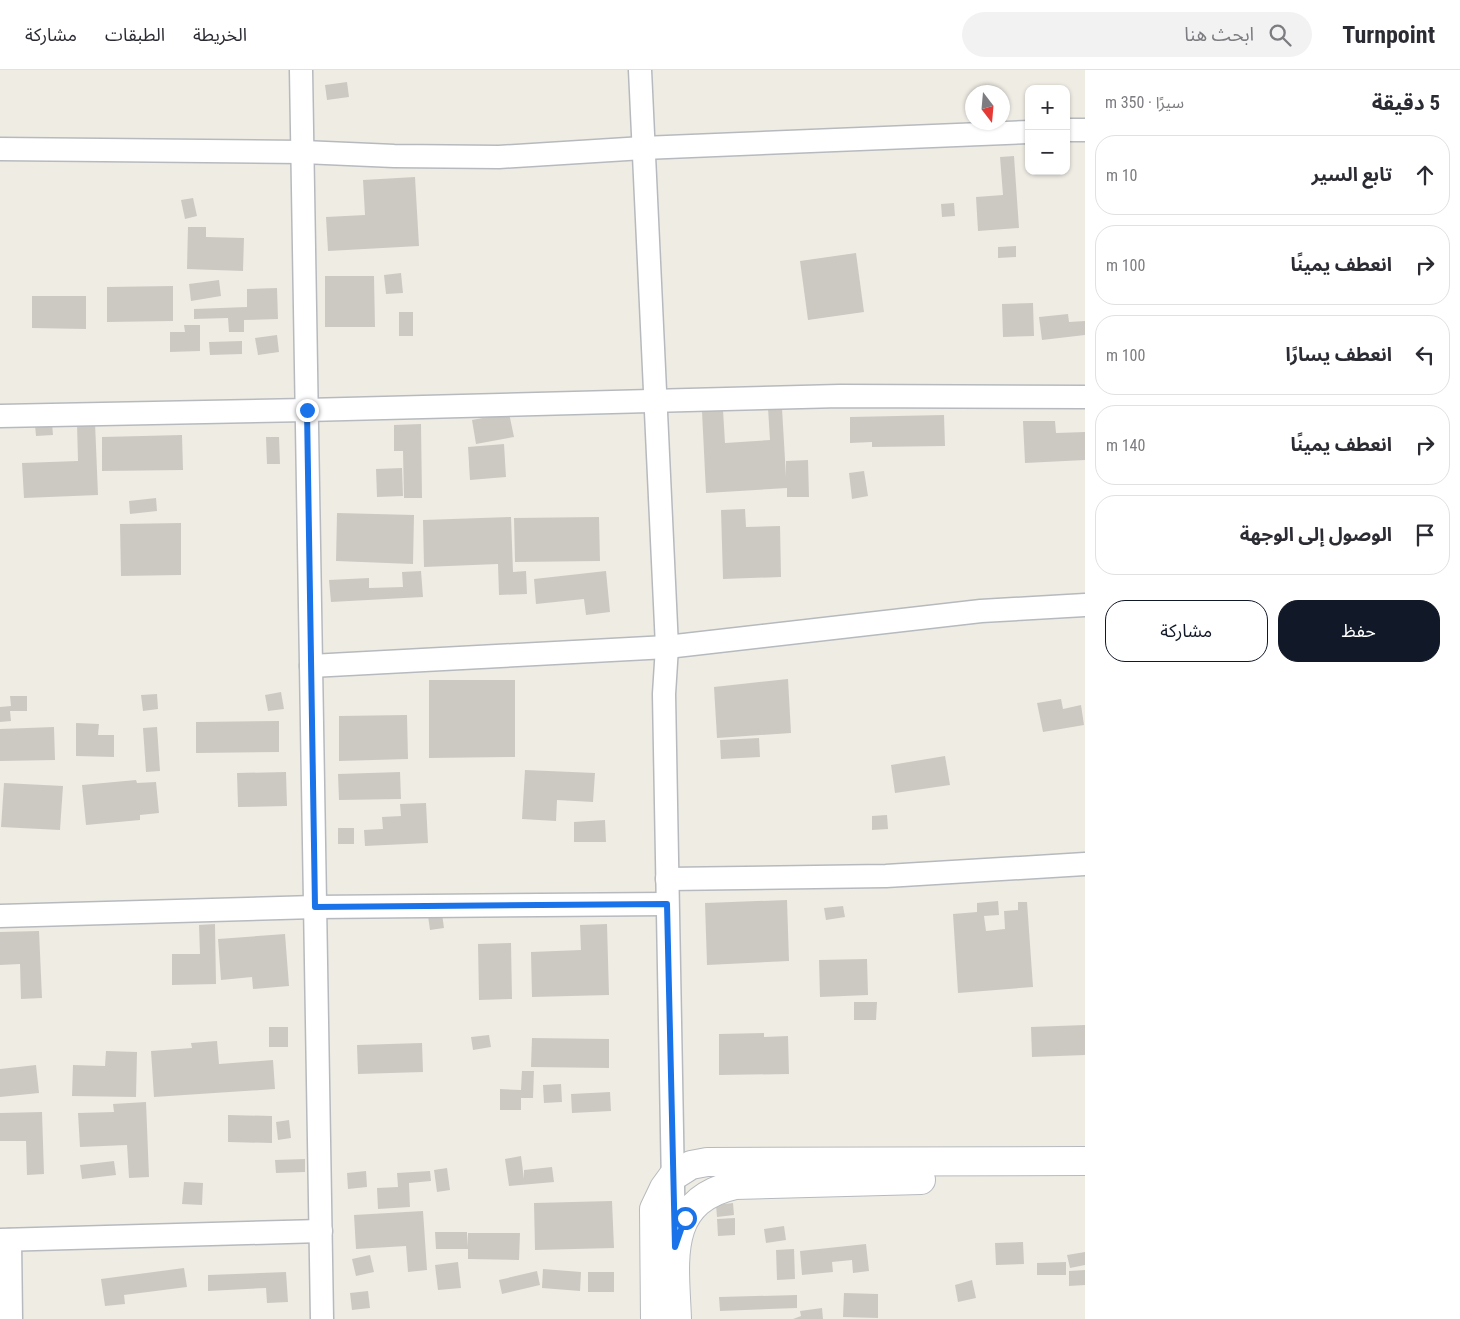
<!DOCTYPE html>
<html lang="ar">
<head>
<meta charset="utf-8">
<style>
  body { margin:0; font-family:"Roboto Condensed","Noto Sans Arabic",sans-serif; background:#f2f2f3; color:#2b2b33; direction:rtl }
  .controls { position:absolute; right:15px; top:15px; display:grid; overflow:hidden; border-radius:10px; box-shadow:0 1px 4px #0004 }
  .controls button { width:45px; height:45px; display:grid; place-items:center; padding:0; border:0; border-bottom:1px solid #e1e1e2; background:#fff; color:#2b2b33; font:25px sans-serif }
  .compass { position:absolute; left:965px; top:15px; width:45px; height:45px; border-radius:50%; background:#fff; box-shadow:0 1px 4px #0004; rotate:164deg }
  .stop { position:absolute; width:15px; height:15px; margin:-11px; border:4px solid #1a73e8; border-radius:50%; background:#fff }
  .stop.end { background:#1a73e8; border-color:#fff; box-shadow:0 1px 5px #0008 }
  .list { margin:0; padding:0; list-style:none }
  h2 { display:flex; justify-content:space-between; align-items:center; height:65px; margin:0; padding:0 20px; font-size:21px }
  h2 small { font-size:16px; font-weight:400; color:#7c7c81 }
  .list li { display:grid; grid-template-columns:32px 1fr auto; gap:15px; align-items:center; box-sizing:border-box; height:80px; margin:0 10px 10px; padding:0 10px; border:1px solid #e1e1e2; border-radius:20px }
  .list b { display:block; font-size:19px; white-space:nowrap }
  .list em { font-size:16px; font-style:normal; color:#7c7c81 }
  .actions { display:flex; gap:10px; padding:15px 20px }
  .actions a { flex:1; padding:11px 0; border:1px solid #111827; border-radius:20px; text-align:center; font-size:18px; color:#111827 }
  .actions .main { background:#111827; color:#fff }
  .icon { flex:none; width:28px; height:28px; fill:none; stroke:currentColor; stroke-width:2; stroke-linecap:round; stroke-linejoin:round }
  .map { position:relative; flex:none; width:1085px; height:1249px; overflow:hidden; direction:ltr }
  header { display:flex; align-items:center; gap:30px; box-sizing:border-box; height:70px; padding:0 25px; background:#fff; border-bottom:1px solid #e1e1e2 }
  header strong { font-size:24px }
  nav { display:flex; gap:28px; margin-inline-start:auto; font-size:18px }
  .search { width:350px; height:45px; background:#f2f2f3; display:flex; align-items:center; gap:12px; box-sizing:border-box; padding:0 18px; border-radius:28px; color:#7c7c81; font-size:19px }
  main { display:flex }
  aside { flex:1; background:#fff }
  .map>svg:first-child { display:block }
  .building { fill:#ccc9c3 }
  .lines { fill:none; stroke-linecap:round; stroke-linejoin:round }
  .minor-casing { stroke:#b6babe; stroke-width:25 }
  .tertiary-casing { stroke:#b6babe; stroke-width:30 }
  .minor { stroke:#fff; stroke-width:22 }
  .tertiary { stroke:#fff; stroke-width:28 }
  .route { stroke:#1a73e8; stroke-width:6 }
</style>
</head>
<body>
<header>
<strong>Turnpoint</strong>
<div class="search"><svg class="icon" aria-label="search" viewBox="0 0 24 24"><circle cx="10" cy="10" r="6"/><path d="M15 15l6 6"/></svg>ابحث هنا</div>
<nav><a>الخريطة</a><a>الطبقات</a><a>مشاركة</a></nav>
</header>
<main>
<aside>
<h2>5 دقيقة<small>سيرًا · 350 m</small></h2>
<ul class="list">
<li><svg class="icon" aria-label="ahead" viewBox="0 0 24 24"><path d="M12 20V5M6 11l6-6 6 6"/></svg><div><b>تابع السير</b></div><em>10 m</em></li>
<li><svg class="icon" aria-label="right" viewBox="0 0 24 24"><path d="M7 20v-9h11M14 6l5 5-5 5"/></svg><div><b>انعطف يمينًا</b></div><em>100 m</em></li>
<li><svg class="icon" aria-label="left" viewBox="0 0 24 24"><path d="M17 20v-9H6M10 6l-5 5 5 5"/></svg><div><b>انعطف يسارًا</b></div><em>100 m</em></li>
<li><svg class="icon" aria-label="right" viewBox="0 0 24 24"><path d="M7 20v-9h11M14 6l5 5-5 5"/></svg><div><b>انعطف يمينًا</b></div><em>140 m</em></li>
<li><svg class="icon" aria-label="arrive" viewBox="0 0 24 24"><path d="M6 21V4h12l-3 4 3 4H6"/></svg><div><b>الوصول إلى الوجهة</b></div></li>
</ul>
<div class="actions"><a class="main">حفظ</a><a>مشاركة</a></div>
</aside>
<div class="map">
<svg width="1085" height="1249" viewBox="0 0 1085 1249">
  <rect width="100%" height="100%" fill="#efece4"/>
  <!-- building -->
  <g class="building">
    <polygon points="347,12 349,27 327,30 325,15"/>
    <polygon points="1014,86 1019,158 978,161 976,127 1003,125 1000,87"/>
    <polygon points="415,107 419,176 328,181 326,147 365,145 363,110"/>
    <polygon points="193,128 197,146 185,149 181,130"/>
    <polygon points="954,133 955,146 942,147 941,134"/>
    <polygon points="188,157 206,157 206,167 244,168 243,201 187,199"/>
    <polygon points="1016,176 1016,187 998,188 998,177"/>
    <polygon points="856,183 864,242 808,250 800,191"/>
    <polygon points="401,203 403,223 386,224 384,205"/>
    <polygon points="325,206 374,206 375,257 325,257"/>
    <polygon points="219,210 221,226 191,231 189,214"/>
    <polygon points="173,216 173,251 107,252 107,217"/>
    <polygon points="277,218 278,249 244,250 244,262 229,262 228,248 194,249 194,239 247,237 247,219"/>
    <polygon points="32,226 86,226 86,259 32,258"/>
    <polygon points="1033,233 1034,266 1003,267 1002,234"/>
    <rect x="399" y="242" width="14" height="24"/>
    <polygon points="1068,244 1069,252 1085,251 1085,265 1042,270 1039,247"/>
    <polygon points="184,255 200,255 200,281 170,282 170,262 185,262"/>
    <polygon points="277,265 279,282 258,285 255,268"/>
    <polygon points="242,271 242,284 210,285 209,272"/>
    <polygon points="768,338 782,338 786,407 786,391 808,390 809,427 787,427 787,418 706,423 702,341 723,340 725,373 770,370"/>
    <polygon points="509,343 514,367 476,374 472,350"/>
    <polygon points="944,345 945,376 872,377 872,372 850,373 850,347"/>
    <polygon points="1023,351 1055,351 1056,363 1085,362 1085,390 1025,393"/>
    <polygon points="95,352 98,425 24,428 22,393 78,391 77,353"/>
    <polygon points="52,353 53,365 36,366 35,355"/>
    <polygon points="421,354 422,428 404,428 403,381 394,381 394,355"/>
    <polygon points="182,365 183,400 102,401 102,367"/>
    <polygon points="266,367 279,367 280,394 267,394"/>
    <polygon points="504,374 506,407 470,410 468,377"/>
    <polygon points="402,398 403,426 377,427 376,399"/>
    <polygon points="864,401 868,426 852,429 849,403"/>
    <polygon points="156,428 157,441 130,444 129,431"/>
    <polygon points="745,439 746,457 780,456 781,507 723,509 721,440"/>
    <polygon points="337,443 414,445 413,494 336,491"/>
    <polygon points="511,447 513,502 526,501 527,524 499,525 498,494 424,497 423,450"/>
    <polygon points="599,447 600,491 515,492 514,448"/>
    <polygon points="181,453 181,505 121,506 120,454"/>
    <polygon points="421,501 423,527 331,532 329,510 369,508 369,518 403,517 402,502"/>
    <polygon points="606,501 610,542 586,545 584,529 536,534 534,509"/>
    <polygon points="788,609 791,663 717,668 714,617"/>
    <polygon points="429,610 515,610 515,687 429,688"/>
    <polygon points="281,622 284,639 268,641 265,625"/>
    <polygon points="157,624 158,639 143,641 141,625"/>
    <polygon points="10,626 27,626 27,641 10,641 11,651 0,652 0,637 11,636"/>
    <polygon points="1061,629 1063,639 1081,635 1084,655 1043,662 1037,633"/>
    <polygon points="407,645 408,689 339,691 339,646"/>
    <polygon points="279,651 279,682 196,683 196,652"/>
    <polygon points="76,653 99,654 98,665 114,665 114,687 76,686"/>
    <polygon points="54,657 55,690 0,691 0,659"/>
    <polygon points="157,657 160,701 146,702 143,658"/>
    <polygon points="759,668 760,687 721,689 720,670"/>
    <polygon points="945,686 950,715 895,723 891,695"/>
    <polygon points="525,700 595,703 593,732 557,730 556,751 522,749"/>
    <polygon points="286,702 287,736 238,737 237,703"/>
    <polygon points="400,702 401,729 339,730 338,704"/>
    <polygon points="136,710 137,713 156,712 159,743 140,745 140,750 86,755 82,715"/>
    <polygon points="4,713 63,716 60,760 1,757"/>
    <polygon points="426,733 428,773 365,776 364,760 383,759 382,747 401,746 400,734"/>
    <polygon points="887,745 888,759 872,760 872,746"/>
    <polygon points="605,750 606,772 574,772 574,752"/>
    <rect x="338" y="758" width="16" height="16"/>
    <polygon points="787,830 789,891 707,895 705,833"/>
    <polygon points="998,831 999,845 984,846 986,861 1005,859 1004,841 1018,840 1018,832 1027,832 1033,917 958,923 953,844 977,842 977,833"/>
    <polygon points="843,836 845,847 826,850 824,838"/>
    <polygon points="442,844 444,858 430,860 428,846"/>
    <polygon points="215,854 216,914 172,915 172,884 200,884 199,855"/>
    <polygon points="607,854 609,925 532,927 531,882 581,880 580,855"/>
    <polygon points="39,861 42,928 21,929 20,894 0,895 0,862"/>
    <polygon points="285,864 289,916 253,919 252,907 221,910 218,869"/>
    <polygon points="511,873 512,929 479,930 478,874"/>
    <polygon points="867,889 868,925 820,927 819,890"/>
    <polygon points="854,932 877,932 876,950 854,950"/>
    <polygon points="1085,955 1085,985 1032,987 1031,957"/>
    <rect x="269" y="957" width="19" height="20"/>
    <polygon points="764,963 764,967 788,966 789,1004 719,1005 719,964"/>
    <polygon points="489,965 491,977 473,980 471,967"/>
    <polygon points="532,968 609,969 609,998 531,997"/>
    <polygon points="217,971 219,994 273,990 275,1019 154,1027 151,981 192,978 191,973"/>
    <polygon points="422,973 423,1002 358,1004 357,975"/>
    <polygon points="106,981 137,982 136,1027 72,1026 73,995 105,996"/>
    <polygon points="36,995 39,1023 0,1027 0,999"/>
    <polygon points="522,1001 534,1001 533,1028 521,1028 521,1040 500,1040 500,1019 521,1020"/>
    <polygon points="561,1014 562,1032 544,1033 543,1015"/>
    <polygon points="610,1022 611,1041 572,1043 571,1024"/>
    <polygon points="146,1032 149,1107 129,1108 127,1075 80,1077 78,1043 114,1042 113,1034"/>
    <polygon points="42,1042 44,1104 27,1105 26,1071 0,1071 0,1043"/>
    <polygon points="228,1045 272,1046 272,1073 228,1072"/>
    <polygon points="289,1050 291,1068 278,1070 276,1052"/>
    <polygon points="521,1086 524,1109 524,1100 552,1097 554,1112 509,1116 505,1089"/>
    <polygon points="305,1089 305,1102 276,1103 275,1090"/>
    <polygon points="114,1091 116,1105 82,1109 80,1095"/>
    <polygon points="447,1098 450,1120 437,1122 434,1100"/>
    <polygon points="366,1101 367,1117 348,1119 347,1103"/>
    <polygon points="430,1101 431,1111 409,1113 410,1137 378,1139 377,1118 398,1117 397,1103"/>
    <polygon points="184,1112 203,1113 202,1135 182,1134"/>
    <polygon points="612,1131 614,1178 535,1180 534,1133"/>
    <polygon points="733,1133 734,1145 717,1147 716,1135"/>
    <polygon points="423,1141 427,1200 408,1202 406,1176 356,1179 354,1145"/>
    <polygon points="735,1148 735,1165 718,1166 717,1149"/>
    <polygon points="784,1156 786,1170 766,1173 764,1159"/>
    <polygon points="435,1162 467,1162 467,1177 468,1163 520,1163 519,1190 468,1189 468,1179 436,1179"/>
    <polygon points="1023,1172 1024,1194 996,1195 995,1173"/>
    <polygon points="866,1174 869,1201 853,1203 852,1190 832,1192 833,1202 802,1205 800,1181"/>
    <polygon points="794,1179 795,1209 777,1210 776,1180"/>
    <polygon points="1085,1182 1085,1195 1070,1198 1067,1185"/>
    <polygon points="370,1185 374,1202 356,1206 352,1189"/>
    <polygon points="458,1192 461,1218 438,1220 435,1195"/>
    <polygon points="1066,1192 1066,1205 1037,1205 1037,1193"/>
    <polygon points="184,1198 187,1217 124,1225 125,1234 105,1236 101,1209"/>
    <polygon points="543,1199 581,1202 580,1221 542,1218"/>
    <polygon points="1085,1200 1085,1215 1069,1216 1069,1201"/>
    <polygon points="537,1201 540,1215 502,1224 499,1210"/>
    <polygon points="286,1202 288,1232 267,1233 266,1218 208,1221 208,1205"/>
    <rect x="588" y="1202" width="26" height="20"/>
    <polygon points="972,1210 976,1228 958,1232 955,1215"/>
    <polygon points="368,1221 370,1238 352,1240 350,1223"/>
    <polygon points="844,1223 878,1224 878,1248 843,1247"/>
    <polygon points="797,1225 797,1238 720,1241 719,1227"/>
    <polygon points="822,1238 823,1249 793,1249 801,1246 800,1241"/>
  </g>
  <g class="lines">
    <!-- minor casing -->
    <g class="minor-casing">
      <g id="minor">
        <polyline points="301,0 322,1249"/>
        <polyline points="640,0 667,577 664,624 674,1171"/>
        <polyline points="1066,60 1085,60"/>
        <polyline points="0,79 303,82 394,86 499,87 643,78 1029,62"/>
        <polyline points="0,346 307,340 840,326 1085,327"/>
        <polyline points="311,596 667,577 981,541 1085,535"/>
        <polyline points="667,809 886,806 1085,794"/>
        <polyline points="0,846 315,837 667,834"/>
        <polyline points="0,1170 321,1161"/>
        <polyline points="10,1170 11,1249"/>
      </g>
    </g>
    <!-- tertiary casing -->
    <g class="tertiary-casing">
      <g id="tertiary">
        <polyline points="655,1249 654,1139 664,1118 672,1107 691,1095 707,1092 1085,1091"/>
        <path d="M677,1249C675,1192 663,1131 735,1115L921,1110"/>
      </g>
    </g>
    <!-- minor -->
    <use href="#minor" class="minor"/>
    <!-- tertiary -->
    <use href="#tertiary" class="tertiary"/>
  </g>
  <g class="lines">
    <!-- route -->
    <polyline class="route" points="307,340 315,837 667,834 675,1177 685,1148"/>
  </g>
</svg>
<div class="controls">
<button>+</button>
<button>−</button>
</div>
<svg class="compass" viewBox="-18 -18 36 36"><path d="M0-13l5 13h-10z" fill="#e53935"/><path d="M0 13l5-13h-10z" fill="#7c7c81"/></svg>
<div class="stop" style="left:685px;top:1148px"></div>
<div class="stop end" style="left:307px;top:340px"></div>
</div>
</main>
</body>
</html>
